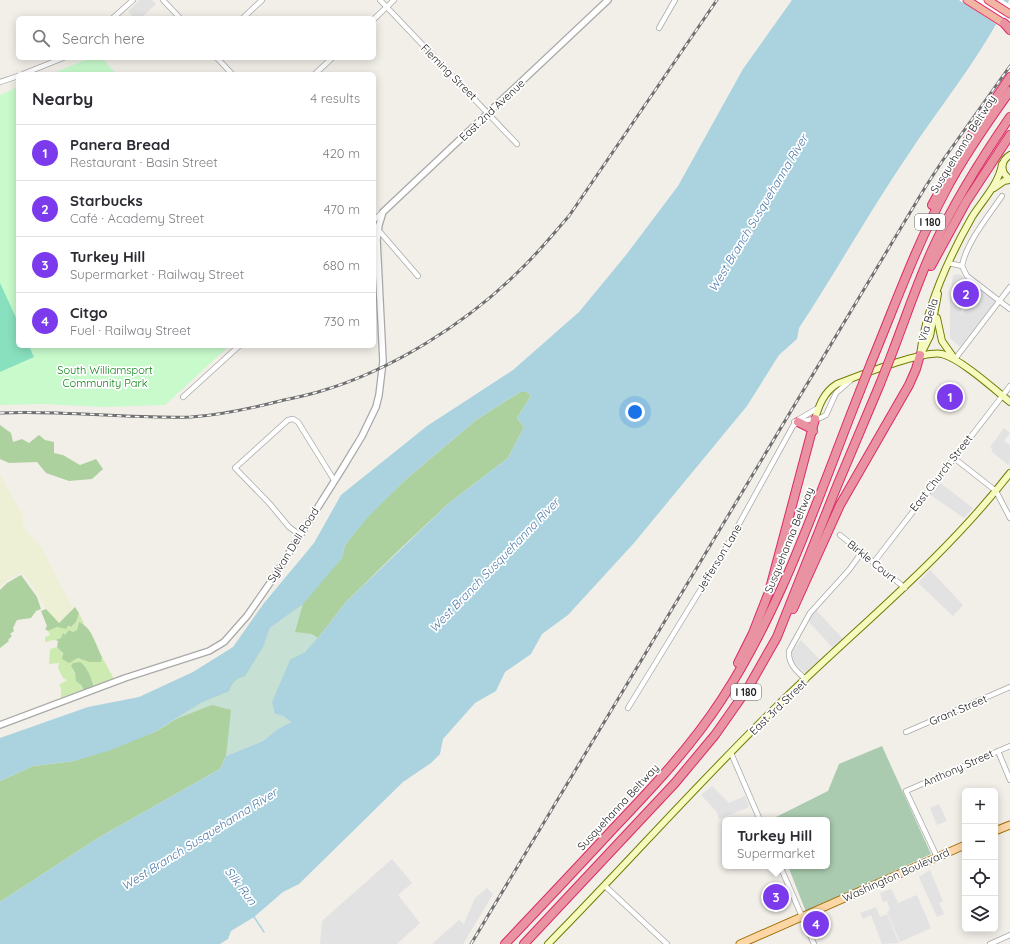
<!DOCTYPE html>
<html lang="en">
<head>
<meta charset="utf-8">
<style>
  body { margin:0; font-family:Quicksand,sans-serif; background:#f2f2f3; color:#2b2b33 }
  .controls { position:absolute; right:12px; bottom:12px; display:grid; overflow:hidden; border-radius:6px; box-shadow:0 2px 10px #0003 }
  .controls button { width:36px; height:36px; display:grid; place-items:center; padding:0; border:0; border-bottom:1px solid #e1e1e2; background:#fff; color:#2b2b33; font:20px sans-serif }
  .you { position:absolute; left:635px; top:412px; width:14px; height:14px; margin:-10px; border:3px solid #fff; border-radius:50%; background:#1a73e8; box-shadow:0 0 0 6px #1a73e833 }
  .badge { display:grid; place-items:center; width:26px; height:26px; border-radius:50%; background:#7c3aed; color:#fff; font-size:13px; font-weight:700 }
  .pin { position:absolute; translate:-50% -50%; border:2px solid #fff; box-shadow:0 1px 4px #0006 }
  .popup { position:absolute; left:722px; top:817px; width:108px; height:52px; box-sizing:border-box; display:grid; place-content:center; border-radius:6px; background:#fff; filter:drop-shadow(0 1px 3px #0005); font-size:13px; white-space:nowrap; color:#7c7c81 }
  .popup b { font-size:15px; color:#2b2b33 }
  .popup::after { content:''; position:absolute; left:50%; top:100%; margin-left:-8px; border:8px solid transparent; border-top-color:#fff }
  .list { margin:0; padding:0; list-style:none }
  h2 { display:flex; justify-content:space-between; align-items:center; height:52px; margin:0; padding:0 16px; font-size:17px }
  h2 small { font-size:13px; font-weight:400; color:#7c7c81 }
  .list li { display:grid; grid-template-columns:26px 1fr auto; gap:12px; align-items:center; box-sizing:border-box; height:56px; padding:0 16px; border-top:1px solid #e1e1e2 }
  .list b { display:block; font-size:15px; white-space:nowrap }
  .list p { margin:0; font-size:13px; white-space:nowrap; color:#7c7c81 }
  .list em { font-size:13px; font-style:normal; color:#7c7c81 }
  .icon { flex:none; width:22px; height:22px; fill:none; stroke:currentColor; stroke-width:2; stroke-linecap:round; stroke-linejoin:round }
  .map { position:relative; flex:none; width:1010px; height:944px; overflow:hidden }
  .search { position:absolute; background:#fff; box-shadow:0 2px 10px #0003; left:16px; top:16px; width:360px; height:44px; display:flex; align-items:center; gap:10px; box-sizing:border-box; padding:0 14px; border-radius:6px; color:#7c7c81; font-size:15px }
  .panel { position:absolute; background:#fff; box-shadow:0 2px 10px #0003; left:16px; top:72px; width:360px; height:276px; border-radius:6px }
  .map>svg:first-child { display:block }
  .farmland { fill:#eef0d5 }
  .grass { fill:#cdebb0 }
  .forest { fill:#add19e }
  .wetland { fill:#c6e0d4 }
  .cemetery { fill:#aacbaf }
  .park { fill:#c8facc }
  .pitch { fill:#88e0be }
  .parking { fill:#e2e2e2 }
  .water { fill:#aad3df }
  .pier { fill:#fff }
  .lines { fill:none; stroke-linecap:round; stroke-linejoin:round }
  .stream { stroke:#aad3df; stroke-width:1.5 }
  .minor-casing { stroke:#a9a9a9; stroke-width:6 }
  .tertiary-casing { stroke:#a9a9a9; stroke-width:8 }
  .secondary-casing { stroke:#707d05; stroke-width:8 }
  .primary-casing { stroke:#a06b00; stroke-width:9 }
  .trunk-casing { stroke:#dc2a67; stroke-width:9 }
  .motorway-casing { stroke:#dc2a67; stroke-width:10 }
  .minor { stroke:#fff; stroke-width:4.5 }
  .tertiary { stroke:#fff; stroke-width:5.5 }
  .secondary { stroke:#f7fabf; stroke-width:6 }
  .primary { stroke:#fcd6a4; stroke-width:7 }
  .trunk { stroke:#f2b4a3; stroke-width:7 }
  .motorway { stroke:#e892a2; stroke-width:8 }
  .rail-casing { stroke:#707070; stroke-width:3 }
  .rail { stroke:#fff; stroke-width:1.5; stroke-dasharray:4.5; stroke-linecap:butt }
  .motorway-bridge-casing { stroke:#dc2a67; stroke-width:10; stroke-linecap:butt }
  .motorway-bridge { stroke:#e892a2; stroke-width:8 }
  .labels { text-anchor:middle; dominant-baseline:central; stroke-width:3.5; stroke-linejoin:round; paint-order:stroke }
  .shield { fill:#fff; stroke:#646464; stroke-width:1 }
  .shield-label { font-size:10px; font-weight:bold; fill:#222 }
  .street-label { font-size:11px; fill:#222; stroke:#fff }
  .park-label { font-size:11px; fill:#0c8416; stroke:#fff }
  .water-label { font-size:12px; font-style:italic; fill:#4a7aab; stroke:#fff }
</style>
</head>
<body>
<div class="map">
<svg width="1010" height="944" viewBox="0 0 1010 944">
  <rect width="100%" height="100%" fill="#f2efe9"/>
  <!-- farmland -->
  <polygon class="farmland" points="0,474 23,516 23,525 29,535 36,540 42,549 73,608 59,623 50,615 27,577 21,573 9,579 0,586"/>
  <!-- grass -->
  <g class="grass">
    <path d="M79,613L84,624L79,622L77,630L73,632L69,630C65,639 53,640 45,642V637L50,635L48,631L57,627H71L76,622Z"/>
    <path d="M57,647L61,649L64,660C70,662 73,662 78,658L89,662H100L102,657L114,679L94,688L93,682L87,670L71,666L84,692L53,703L49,702L61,698V688L59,685L67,680L63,678L58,668L59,663L49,664L50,649Z"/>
  </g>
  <!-- forest -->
  <g class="forest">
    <polygon points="520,392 527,392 531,396 517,418 524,427 508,458 449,503 397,552 346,602 318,638 304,653 226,756 220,769 98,838 0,902 0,781 33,766 74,761 155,732 176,719 202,702 264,645 342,558 345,545 367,517 405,480 476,420"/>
    <polygon points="0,425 11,433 13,442 22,439 29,443 39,435 45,440 54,442 54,453 63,455 80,465 96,459 103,469 92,479 69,481 46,473 37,462 9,463 0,459"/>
    <polygon points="21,575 37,597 41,609 36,611 31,618 17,620 13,628 14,631 10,634 12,636 8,640 9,641 0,648 0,590 7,583"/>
    <polygon points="75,607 79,613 76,622 71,627 68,626 66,629 57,627 48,631 45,629 47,626 41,611 46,609 59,623"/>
    <path d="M79,622C92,627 96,646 102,657L101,662H89L78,658L69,663L62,659L63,653L57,647L58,641L55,640L61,638L63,633L65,635L69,630L73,632L77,630Z"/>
    <path d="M80,662C87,666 93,681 94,688L84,691L81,685L76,681L75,673L71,666L73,663Z"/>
  </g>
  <!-- wetland -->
  <path class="wetland" d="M303,604L295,632L312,634L318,638L304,653L290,660L275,714L283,716L291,722L276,730L263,741L226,756L231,710L212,705L176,719L202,702L229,691C232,682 236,678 245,676L264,645L270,628Z"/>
  <!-- cemetery -->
  <polygon class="cemetery" points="882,746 931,854 806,912 788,866 827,866 827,820 770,820 828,791 839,764"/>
  <!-- park -->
  <g class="park">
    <polygon points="90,58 102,58 116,74 51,74"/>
    <polygon points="18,87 18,346 229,346 165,405 105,407 42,404 0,405 0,95"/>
  </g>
  <!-- pitch -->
  <polygon class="pitch" points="0,283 18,322 18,346 29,346 34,357 0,372"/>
  <!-- parking -->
  <g class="parking">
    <polygon points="140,0 152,0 156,4 141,18 134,18 128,11"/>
    <polygon points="960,274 965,279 963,281 961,315 969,304 973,304 975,297 980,290 995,302 960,347 950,338 950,301 953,275"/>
    <polygon points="1004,428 1010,433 1004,441 1010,445 1010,462 1008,465 991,451 993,449 990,447"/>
    <polygon points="939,482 973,508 964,518 929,494"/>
    <polygon points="930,570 963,605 953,616 918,583"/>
    <polygon points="816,610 843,639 833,648 807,620"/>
    <polygon points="801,640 820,660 805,673 792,661 790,654"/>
    <polygon points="712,786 729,803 745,796 749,807 719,819 716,811 701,795"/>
    <polygon points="939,804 947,821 937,825 930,808"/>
    <polygon points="392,859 412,883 398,895 420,923 397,944 320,944 322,921"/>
    <polygon points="930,870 943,901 939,903 944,914 937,917 919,877"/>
    <polygon points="487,888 493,894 463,944 432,944 459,920 464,924 475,898"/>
    <polygon points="890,889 892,890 898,903 917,895 931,928 900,942 887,912 890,910 887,901 883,902 880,893"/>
    <polygon points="876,907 880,917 887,914 899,943 882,944 871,915 863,919 860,913"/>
  </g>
  <!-- water -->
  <path class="water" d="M792,0H1009C982,55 944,101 910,152C871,209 837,270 799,328L797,339L779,355L747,406L634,543L568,615L542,634L531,654L505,672L496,691L475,703L443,739L440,754L431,763L403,782L299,884L283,892L254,917L231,931L228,939L220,944H0V902L98,838L220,769L226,756L263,741L276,730L291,722L283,716L275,714L272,702L290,660L304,653L318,638L346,602L449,503L508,458L524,427L517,418L531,396L527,392H520L476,420L405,480L368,517L345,545L342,558L303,604L270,628L264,645L245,676C236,678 232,682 229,691L202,702L155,732L111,750L74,761L33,766L0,781V738L88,707L139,697L193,672L233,647L264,603L314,543L341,495L427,426L513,370L579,312L626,255L678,186L743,69Z"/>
  <!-- pier -->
  <polygon class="pier" points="959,0 1003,0 1010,5 1010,33"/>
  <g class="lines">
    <!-- stream -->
    <polyline class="stream" points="254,917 264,932"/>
    <!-- minor casing -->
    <g class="minor-casing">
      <g id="minor">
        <polyline points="163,0 180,18"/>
        <polyline points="380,0 517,144"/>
        <polyline points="113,18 133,0"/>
        <polyline points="243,18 262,0"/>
        <polyline points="374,19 394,0"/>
        <polyline points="659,28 675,0"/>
        <polyline points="217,58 232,74"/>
        <polyline points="23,74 63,58"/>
        <polyline points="315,74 332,58"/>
        <polyline points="0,82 18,76"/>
        <polyline points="374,220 383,212"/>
        <polyline points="374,225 418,276"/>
        <polyline points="948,263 962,266 967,276 1010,309"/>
        <path d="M962,266C966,243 989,215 1002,196"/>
        <polyline points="955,359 1010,287"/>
        <polyline points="183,397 239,346"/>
        <polyline points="794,422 818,408"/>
        <polyline points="954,458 996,491 1010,518"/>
        <polyline points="300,535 289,527 270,504 235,468 288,420 293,419 298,422 334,480"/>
        <polyline points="840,535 905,588"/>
        <polyline points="874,562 1010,386"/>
        <path d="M806,680C797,671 788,665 789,651L810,613L849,570L862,552"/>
        <polyline points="628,708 723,553 793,426 798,422 820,418 826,415 836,393 851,380"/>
        <polyline points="906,732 1010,687"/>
        <polyline points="998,751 1010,780"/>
        <polyline points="731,753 760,820"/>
        <polyline points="937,857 906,791 1010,746"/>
        <polyline points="780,866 814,944"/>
        <polyline points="605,886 667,944"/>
        <polyline points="990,944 1010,935"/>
      </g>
    </g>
    <!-- tertiary casing -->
    <g class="tertiary-casing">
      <polyline id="tertiary" points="0,725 125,678 209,651 224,642 247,616 272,580 342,469 362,436 376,407 379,395 383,361 377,240 379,225 383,212 608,0"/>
    </g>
    <!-- secondary casing -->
    <g class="secondary-casing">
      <g id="secondary">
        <path d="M1010,155C1000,161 1000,173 1010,179"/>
        <polyline points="994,188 1004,181 1010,180"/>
        <polyline points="937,318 942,341 954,358"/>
        <polyline points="922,352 930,336 938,294"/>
        <path d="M920,355C926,307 948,259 972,217C982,201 999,184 1002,164"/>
        <path d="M815,419C819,405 824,392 837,384C858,376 923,350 942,354C961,359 994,389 1010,402"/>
        <path d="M548,944C625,866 697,784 776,707C854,630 942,561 1010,473"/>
      </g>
    </g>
    <!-- primary casing -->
    <g class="primary-casing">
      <g id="primary">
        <polyline points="995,831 1010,825"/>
        <polyline points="740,944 965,845"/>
      </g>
    </g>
    <!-- trunk casing -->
    <g class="trunk-casing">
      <g id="trunk">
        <polyline points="967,0 1008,26"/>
        <polyline points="988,0 1010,14"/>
      </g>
    </g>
    <!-- motorway casing -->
    <g class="motorway-casing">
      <g id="motorway">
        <polyline points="1004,23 1010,30"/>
        <polyline points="932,205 969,138 1010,77"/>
        <polyline points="931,266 966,202 1010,135"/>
        <path d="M891,356C905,320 917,283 933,248C954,202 981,159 1010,117"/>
        <path d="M871,363C895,305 916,246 946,190C964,156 987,123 1010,91"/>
        <polyline points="798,422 810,428 813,431"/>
        <polyline points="793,609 840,505 909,385 916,369 920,355"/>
        <polyline points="738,663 753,633 769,592 815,419"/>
        <path d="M505,944C541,906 577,868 613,829C652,788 691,747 722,699C783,606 819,494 860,391"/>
        <polyline points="524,944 675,783 715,735 748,688 777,637 837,486 880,384"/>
      </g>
    </g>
    <!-- minor -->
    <use href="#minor" class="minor"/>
    <!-- tertiary -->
    <use href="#tertiary" class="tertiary"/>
    <!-- secondary -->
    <use href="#secondary" class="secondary"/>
    <!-- primary -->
    <use href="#primary" class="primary"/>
    <!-- trunk -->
    <use href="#trunk" class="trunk"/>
    <!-- motorway -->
    <use href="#motorway" class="motorway"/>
    <!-- rail casing -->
    <g class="rail-casing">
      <g id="rail">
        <path d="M0,413C63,410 127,419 191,417C223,415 253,408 284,400C295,398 307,395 318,392C391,371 467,323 520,270C538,253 553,234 569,216L717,0"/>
        <polyline points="471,944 926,186 943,160 1010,66"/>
      </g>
    </g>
    <!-- rail -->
    <use href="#rail" class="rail"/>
    <!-- motorway-bridge casing -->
    <g class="motorway-bridge-casing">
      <g id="motorway-bridge">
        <polyline points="880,384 891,356"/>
        <polyline points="860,391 871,363"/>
      </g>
    </g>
    <!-- motorway-bridge -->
    <use href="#motorway-bridge" class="motorway-bridge"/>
  </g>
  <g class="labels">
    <!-- shield labels -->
    <g class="shield">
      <rect x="915" y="214" width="30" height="16" rx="3"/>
      <rect x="731" y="684" width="30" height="16" rx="3"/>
    </g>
    <g class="shield-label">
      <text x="930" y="222">I 180</text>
      <text x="746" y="692">I 180</text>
    </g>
    <!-- street labels -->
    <g class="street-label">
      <text transform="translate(449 72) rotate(45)">Fleming Street</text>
      <text transform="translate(492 110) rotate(-43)">East 2nd Avenue</text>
      <text transform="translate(963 144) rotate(-58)">Susquehanna Beltway</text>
      <text transform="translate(928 320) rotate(-74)">Via Bella</text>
      <text transform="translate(941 473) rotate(-52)">East Church Street</text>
      <text transform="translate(789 540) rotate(-68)">Susquehanna Beltway</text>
      <text transform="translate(293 545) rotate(-58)">Sylvan Dell Road</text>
      <text transform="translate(719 558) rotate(-59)">Jefferson Lane</text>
      <text transform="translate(872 561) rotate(39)">Birkle Court</text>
      <text transform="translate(778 707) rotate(-44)">East 3rd Street</text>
      <text transform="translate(958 710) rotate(-23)">Grant Street</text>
      <text transform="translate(958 768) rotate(-24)">Anthony Street</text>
      <text transform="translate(618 807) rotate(-47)">Susquehanna Beltway</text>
      <text transform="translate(896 875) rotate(-24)">Washington Boulevard</text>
    </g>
    <!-- park labels -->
    <g class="park-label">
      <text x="105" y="370">South Williamsport<tspan x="105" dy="13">Community Park</tspan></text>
    </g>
    <!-- water labels -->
    <g class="water-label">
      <text transform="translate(758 213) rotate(-59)">West Branch Susquehanna River</text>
      <text transform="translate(494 565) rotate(-46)">West Branch Susquehanna River</text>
      <text transform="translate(199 839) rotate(-32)">West Branch Susquehanna River</text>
      <text transform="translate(241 886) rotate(53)">Silk Run</text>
    </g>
  </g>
</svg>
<div class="controls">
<button>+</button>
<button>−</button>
<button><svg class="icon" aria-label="locate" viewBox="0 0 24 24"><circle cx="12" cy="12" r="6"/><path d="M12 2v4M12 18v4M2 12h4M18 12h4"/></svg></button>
<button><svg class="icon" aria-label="layers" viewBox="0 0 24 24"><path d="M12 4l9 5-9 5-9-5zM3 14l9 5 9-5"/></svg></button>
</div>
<div class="you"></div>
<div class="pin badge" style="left:950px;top:397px">1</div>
<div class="pin badge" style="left:966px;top:294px">2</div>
<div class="pin badge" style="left:776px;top:897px">3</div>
<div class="popup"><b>Turkey Hill</b>Supermarket</div>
<div class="pin badge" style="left:816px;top:924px">4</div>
<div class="search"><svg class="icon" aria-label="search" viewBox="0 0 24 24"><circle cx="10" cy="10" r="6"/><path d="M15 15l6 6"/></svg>Search here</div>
<section class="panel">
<h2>Nearby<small>4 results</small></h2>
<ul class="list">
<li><span class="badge">1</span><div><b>Panera Bread</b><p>Restaurant · Basin Street</p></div><em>420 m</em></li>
<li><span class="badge">2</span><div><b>Starbucks</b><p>Café · Academy Street</p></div><em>470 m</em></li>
<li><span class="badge">3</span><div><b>Turkey Hill</b><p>Supermarket · Railway Street</p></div><em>680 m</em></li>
<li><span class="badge">4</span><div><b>Citgo</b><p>Fuel · Railway Street</p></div><em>730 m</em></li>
</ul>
</section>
</div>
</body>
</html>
